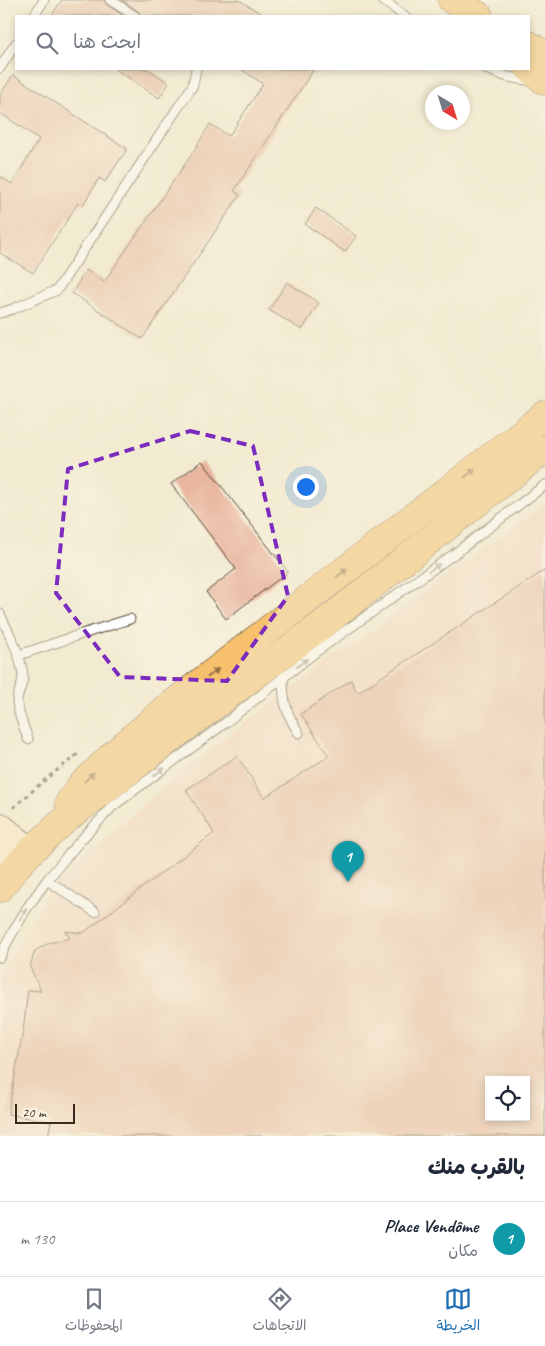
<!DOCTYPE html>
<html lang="ar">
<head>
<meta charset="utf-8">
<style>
  body { margin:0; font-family:Caveat,"Playpen Sans Arabic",sans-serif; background:#f2f2f3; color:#1f2937; direction:rtl }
  .controls { position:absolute; right:15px; bottom:15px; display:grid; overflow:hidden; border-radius:0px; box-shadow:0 2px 8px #0003 }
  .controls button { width:45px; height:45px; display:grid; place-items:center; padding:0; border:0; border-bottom:1px solid #e0e1e3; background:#fff; color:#1f2937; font:25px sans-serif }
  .compass { position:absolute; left:425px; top:85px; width:45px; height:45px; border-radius:50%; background:#fff; box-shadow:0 2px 8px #0003; rotate:142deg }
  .scale { position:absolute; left:15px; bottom:12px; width:60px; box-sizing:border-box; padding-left:5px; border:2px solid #3b2a1e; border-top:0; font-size:14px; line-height:18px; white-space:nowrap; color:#3b2a1e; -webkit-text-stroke:4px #fcf5e5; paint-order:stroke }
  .you { position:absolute; left:305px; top:486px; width:18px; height:18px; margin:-12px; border:4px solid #fff; border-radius:50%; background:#1a73e8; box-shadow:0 0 0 8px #1a73e833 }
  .badge { display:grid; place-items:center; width:32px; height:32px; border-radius:50%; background:#1f6fb2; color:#fff; font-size:16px; font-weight:700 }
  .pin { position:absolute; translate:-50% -41px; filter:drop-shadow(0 1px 2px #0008) }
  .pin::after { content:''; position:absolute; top:26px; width:18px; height:15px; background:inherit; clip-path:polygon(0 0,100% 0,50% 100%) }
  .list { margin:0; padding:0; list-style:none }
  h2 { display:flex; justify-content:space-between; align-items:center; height:65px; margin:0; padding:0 20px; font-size:21px }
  h2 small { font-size:16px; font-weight:400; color:#747a83 }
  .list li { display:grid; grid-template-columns:32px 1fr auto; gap:15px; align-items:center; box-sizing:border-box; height:75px; padding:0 20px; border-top:1px solid #e0e1e3 }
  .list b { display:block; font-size:19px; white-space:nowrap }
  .list p { margin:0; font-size:16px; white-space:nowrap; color:#747a83 }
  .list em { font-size:16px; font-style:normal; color:#747a83 }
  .icon { flex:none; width:28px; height:28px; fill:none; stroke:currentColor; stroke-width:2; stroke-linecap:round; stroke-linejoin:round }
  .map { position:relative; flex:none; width:545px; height:1136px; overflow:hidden; direction:ltr }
  .search { position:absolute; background:#fff; box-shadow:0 2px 8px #0003; left:15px; right:15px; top:15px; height:55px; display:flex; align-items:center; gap:12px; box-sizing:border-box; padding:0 18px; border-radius:0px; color:#747a83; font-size:19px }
  .sheet { height:140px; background:#fff }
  nav { display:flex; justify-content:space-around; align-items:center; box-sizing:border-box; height:70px; border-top:1px solid #e0e1e3; background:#fff; font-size:14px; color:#747a83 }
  nav a { display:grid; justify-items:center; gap:2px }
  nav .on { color:#1f6fb2 }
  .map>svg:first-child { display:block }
  .built { fill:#f4d4bf; fill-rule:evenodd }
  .building { fill:#e8b69e; fill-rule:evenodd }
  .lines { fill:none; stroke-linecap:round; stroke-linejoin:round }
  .lane-casing { stroke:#564739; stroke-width:11 }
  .secondary-casing { stroke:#564739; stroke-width:28 }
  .primary-casing { stroke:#564739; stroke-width:29 }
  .path { stroke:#564739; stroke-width:3; stroke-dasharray:4 4; stroke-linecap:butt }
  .lane { stroke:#fff; stroke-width:9 }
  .secondary { stroke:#fce6c4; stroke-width:26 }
  .primary { stroke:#f7c06c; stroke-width:28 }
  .oneway { fill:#906e41 }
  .oneway2 { fill:#a79f9a }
  .marked { fill:none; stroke:#7b2cbf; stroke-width:4; stroke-dasharray:10 6; stroke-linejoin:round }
</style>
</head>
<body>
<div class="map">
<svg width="545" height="1136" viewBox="0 0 545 1136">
  <rect width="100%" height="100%" fill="#fcf5e5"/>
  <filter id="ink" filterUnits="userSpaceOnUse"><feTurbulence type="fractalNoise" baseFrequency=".02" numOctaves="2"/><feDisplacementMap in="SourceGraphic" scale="10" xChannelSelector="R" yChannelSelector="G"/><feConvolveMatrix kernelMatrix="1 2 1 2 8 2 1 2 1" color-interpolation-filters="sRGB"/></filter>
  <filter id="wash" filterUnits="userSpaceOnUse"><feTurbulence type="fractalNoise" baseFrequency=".0096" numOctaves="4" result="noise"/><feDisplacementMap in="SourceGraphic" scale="20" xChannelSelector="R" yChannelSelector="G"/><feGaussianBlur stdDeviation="1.12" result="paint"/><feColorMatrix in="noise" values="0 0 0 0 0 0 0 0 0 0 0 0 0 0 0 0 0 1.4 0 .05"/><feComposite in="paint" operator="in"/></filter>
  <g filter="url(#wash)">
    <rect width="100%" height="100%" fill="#f2ebd2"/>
    <!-- built -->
    <path class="built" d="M545,504V1136H0V977L49,890L183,769ZM489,1080H526V1117H489Z"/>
    <g id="blocks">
      <!-- building -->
      <g class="building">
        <polygon points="62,0 104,0 107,5 124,16 51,16"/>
        <polygon points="122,0 239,0 265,16 141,16 138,11"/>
        <polygon points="115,69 148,69 169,83 159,98"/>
        <polygon points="241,69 314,69 234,191 240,195 142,339 72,293 86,270 104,282 192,154 210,124 229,136 263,84"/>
        <polygon points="13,75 127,149 105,182 99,178 83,205 78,203 33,273 0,253 0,176 12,184 39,139 0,113 0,95"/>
        <polygon points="316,208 356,236 345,252 305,224"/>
        <polygon points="287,282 319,303 302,330 269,310"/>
        <polygon points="202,461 288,572 226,619 206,592 236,569 171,484"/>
        <path d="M545,570V1136H48L51,1122L8,1114L23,1031L28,990L41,991L30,967L35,951L49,943L70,938L65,931L83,933L214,833L186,790L237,756L264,798L329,756L301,714L351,680L357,693ZM489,1080H526V1117H489Z"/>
      </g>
    </g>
  </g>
  <g filter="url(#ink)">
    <use href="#blocks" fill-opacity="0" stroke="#564739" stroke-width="1"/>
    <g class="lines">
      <!-- lane casing -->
      <g class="lane-casing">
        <g id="lane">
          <polyline points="110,0 135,16"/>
          <polyline points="382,0 405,16"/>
          <polyline points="34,16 44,0"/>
          <polyline points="0,68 16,43"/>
          <polyline points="486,69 508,77 532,81"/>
          <polyline points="0,313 13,309 57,290 193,85 196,69"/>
          <path d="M0,614C9,634 21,654 23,676C23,685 17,693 17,702C17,711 25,730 28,739"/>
          <polyline points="19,655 82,634 130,619"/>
          <path d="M283,677C283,701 286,714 299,733"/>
          <polyline points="47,880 95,912"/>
          <polyline points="0,957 10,937 27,908 47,880 79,842 113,806 225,723 317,651 454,554 545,485"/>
        </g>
      </g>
      <!-- secondary casing -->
      <g class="secondary-casing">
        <g id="secondary">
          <polyline points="0,826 31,851"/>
          <polyline points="0,852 17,866"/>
        </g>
      </g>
      <!-- primary casing -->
      <g class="primary-casing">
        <g id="primary">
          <polyline points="452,0 479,16"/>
          <polyline points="529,45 545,55"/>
          <polyline points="529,68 545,81"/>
          <polyline points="69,803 80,787 113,755 161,713 545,415"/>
          <polyline points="0,888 17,866 31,851 66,819 179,732 331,618 545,449"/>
        </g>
      </g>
      <!-- path -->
      <polyline class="path" points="13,808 46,779 78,754"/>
      <!-- lane -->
      <use href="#lane" class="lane"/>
      <!-- secondary -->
      <use href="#secondary" class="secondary"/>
      <!-- primary -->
      <use href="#primary" class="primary"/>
    </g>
    <!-- one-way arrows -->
    <defs><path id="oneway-solid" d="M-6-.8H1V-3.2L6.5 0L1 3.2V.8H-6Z" transform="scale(1.25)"/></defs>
    <g class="oneway">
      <use href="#oneway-solid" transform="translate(470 473) rotate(-38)"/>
      <use href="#oneway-solid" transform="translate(342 573) rotate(-38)"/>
      <use href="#oneway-solid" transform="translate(213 673) rotate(-38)"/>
      <use href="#oneway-solid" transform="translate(89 777) rotate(-44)"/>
    </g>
    <g class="oneway2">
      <use href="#oneway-solid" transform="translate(434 568) rotate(-35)"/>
      <use href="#oneway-solid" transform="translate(302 663) rotate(-38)"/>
      <use href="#oneway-solid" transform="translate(159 772) rotate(-37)"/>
      <use href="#oneway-solid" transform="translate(23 914) rotate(-59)"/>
    </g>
  </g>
  <!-- marked area -->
  <path d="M0 0H545V1136H0ZM190,431L253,446L288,596L227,681L120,677L56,593L68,469Z" fill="#f2ebd2" fill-opacity=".55" fill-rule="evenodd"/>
  <path class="marked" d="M190,431L253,446L288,596L227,681L120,677L56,593L68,469Z"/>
</svg>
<div class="controls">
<button><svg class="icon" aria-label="locate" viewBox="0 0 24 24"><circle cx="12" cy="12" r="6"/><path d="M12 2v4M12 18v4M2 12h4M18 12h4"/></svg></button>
</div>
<svg class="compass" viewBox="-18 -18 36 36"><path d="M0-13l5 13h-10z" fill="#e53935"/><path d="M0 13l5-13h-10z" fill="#747a83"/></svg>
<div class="scale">20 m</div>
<div class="you"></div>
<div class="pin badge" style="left:348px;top:882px;background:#0f9aa8">1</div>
<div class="search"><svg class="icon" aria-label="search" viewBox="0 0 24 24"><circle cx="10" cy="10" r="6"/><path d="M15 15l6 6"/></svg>ابحث هنا</div>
</div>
<section class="sheet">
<h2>بالقرب منك<small></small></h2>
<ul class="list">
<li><span class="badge" style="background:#0f9aa8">1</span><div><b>Place Vendôme</b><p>مكان</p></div><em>130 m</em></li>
</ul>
</section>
<nav>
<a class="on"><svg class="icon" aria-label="map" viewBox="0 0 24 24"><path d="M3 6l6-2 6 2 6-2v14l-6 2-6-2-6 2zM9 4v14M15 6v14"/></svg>الخريطة</a>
<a><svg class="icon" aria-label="directions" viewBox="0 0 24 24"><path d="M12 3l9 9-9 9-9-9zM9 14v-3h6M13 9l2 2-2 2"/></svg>الاتجاهات</a>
<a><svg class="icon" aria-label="saved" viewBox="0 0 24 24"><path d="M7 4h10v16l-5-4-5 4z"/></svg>المحفوظات</a>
</nav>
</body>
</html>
